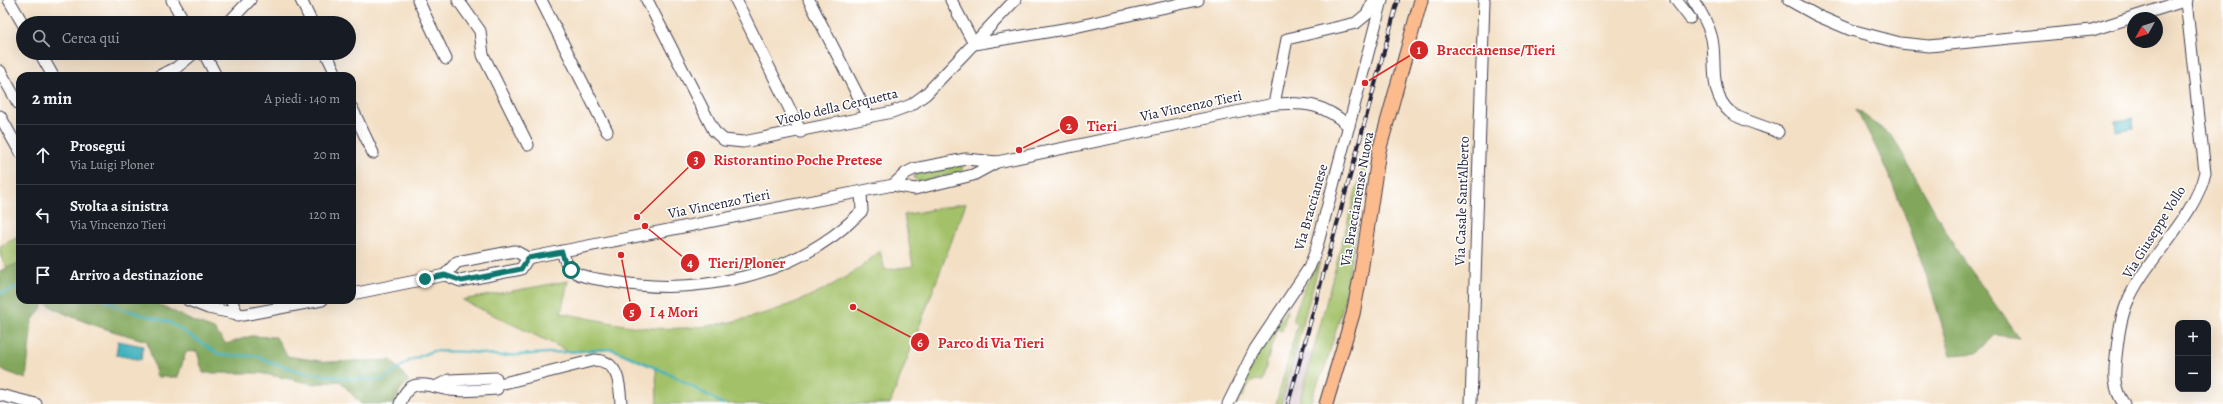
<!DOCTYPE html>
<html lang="it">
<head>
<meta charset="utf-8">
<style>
  body { margin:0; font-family:Alegreya,serif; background:#20242c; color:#f1f3f6 }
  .controls { position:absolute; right:12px; bottom:12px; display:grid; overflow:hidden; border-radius:8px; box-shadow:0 4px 16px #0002 }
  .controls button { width:36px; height:36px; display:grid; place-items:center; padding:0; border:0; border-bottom:1px solid #363941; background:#171b24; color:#f1f3f6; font:20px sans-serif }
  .compass { position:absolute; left:2127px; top:12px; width:36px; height:36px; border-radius:50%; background:#171b24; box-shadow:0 4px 16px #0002; rotate:231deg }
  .stop { position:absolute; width:12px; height:12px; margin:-9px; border:3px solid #0f766e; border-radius:50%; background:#fff }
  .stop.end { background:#0f766e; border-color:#fff; box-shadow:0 1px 4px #0008 }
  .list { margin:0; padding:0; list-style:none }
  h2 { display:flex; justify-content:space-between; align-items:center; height:52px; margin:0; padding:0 16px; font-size:17px }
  h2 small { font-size:13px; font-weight:400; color:#9ea1a6 }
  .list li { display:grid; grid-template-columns:26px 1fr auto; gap:12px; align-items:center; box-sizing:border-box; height:60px; padding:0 16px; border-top:1px solid #363941 }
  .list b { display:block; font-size:15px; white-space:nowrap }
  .list p { margin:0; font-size:13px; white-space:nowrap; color:#9ea1a6 }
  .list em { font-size:13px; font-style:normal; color:#9ea1a6 }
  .icon { flex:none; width:22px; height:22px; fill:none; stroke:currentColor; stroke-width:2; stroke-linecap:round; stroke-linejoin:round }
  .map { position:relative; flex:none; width:2223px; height:404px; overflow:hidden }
  .search { position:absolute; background:#171b24; box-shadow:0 4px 16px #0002; left:16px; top:16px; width:340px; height:44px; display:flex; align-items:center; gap:10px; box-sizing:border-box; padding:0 14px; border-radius:22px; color:#9ea1a6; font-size:15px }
  .panel { position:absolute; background:#171b24; box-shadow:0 4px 16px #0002; left:16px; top:72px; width:340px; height:232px; border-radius:12px }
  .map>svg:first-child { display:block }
  .industrial { fill:#d2bec4 }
  .green { fill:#a3c168; stroke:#627252 }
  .forest { fill:#82a75c; stroke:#52644c }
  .water { fill:#43b2be; stroke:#326a7c }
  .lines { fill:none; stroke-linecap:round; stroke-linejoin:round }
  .stream { stroke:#43b2be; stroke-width:2.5 }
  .minor-casing { stroke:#413e50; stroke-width:13 }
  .major-casing { stroke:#413e50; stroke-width:15 }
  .minor { stroke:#fff; stroke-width:11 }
  .major { stroke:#fbbb8d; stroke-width:13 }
  .rail-casing { stroke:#22223b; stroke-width:4 }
  .rail { stroke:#fff; stroke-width:2.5; stroke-dasharray:8; stroke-linecap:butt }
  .route { stroke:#0f766e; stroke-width:5 }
  .labels { text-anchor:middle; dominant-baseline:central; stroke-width:3; stroke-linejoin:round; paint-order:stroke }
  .street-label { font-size:14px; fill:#22223b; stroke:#fff }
  .leader { fill:none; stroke:#d62828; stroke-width:1.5 }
  .callout-dot { fill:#d62828; stroke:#fff; stroke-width:1.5 }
  .mark-label { font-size:12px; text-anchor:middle; font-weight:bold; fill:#fff }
  .callout-label { font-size:15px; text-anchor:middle; font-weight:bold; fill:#d62828; stroke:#fff; stroke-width:3; stroke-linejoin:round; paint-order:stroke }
</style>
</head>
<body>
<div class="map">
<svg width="2223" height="404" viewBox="0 0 2223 404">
  <rect width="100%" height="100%" fill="#fff"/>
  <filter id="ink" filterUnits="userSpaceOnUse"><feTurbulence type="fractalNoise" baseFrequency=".025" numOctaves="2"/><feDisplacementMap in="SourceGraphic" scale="8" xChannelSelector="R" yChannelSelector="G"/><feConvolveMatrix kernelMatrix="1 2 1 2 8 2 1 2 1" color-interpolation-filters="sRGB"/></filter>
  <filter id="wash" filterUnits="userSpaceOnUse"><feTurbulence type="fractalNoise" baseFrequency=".012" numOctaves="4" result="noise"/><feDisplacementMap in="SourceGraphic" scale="16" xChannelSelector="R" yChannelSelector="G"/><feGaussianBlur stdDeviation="0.9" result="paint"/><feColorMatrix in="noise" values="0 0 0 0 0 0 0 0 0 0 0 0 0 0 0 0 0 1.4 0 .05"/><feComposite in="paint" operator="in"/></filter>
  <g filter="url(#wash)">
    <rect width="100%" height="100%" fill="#f3dfc4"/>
    <!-- industrial -->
    <polygon class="industrial" points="1296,347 1313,352 1299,404 1281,404"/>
    <!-- green -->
    <g class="green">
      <polygon points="1370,138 1373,138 1365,175 1344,303 1325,367 1315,389 1310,404 1299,404"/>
      <polygon points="962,165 962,172 919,182 914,178 915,174"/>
      <path d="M966,203L890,404H657L656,369L612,349L570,352L462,300L568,281L561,313C590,318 621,326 650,328C719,332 791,311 849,275C860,268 870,259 880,251L885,270L913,266L904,215Z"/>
      <polygon points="20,236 20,264 8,270 0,255 0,246"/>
      <path d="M1320,261L1281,404H1276L1298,323L1293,321C1299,299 1307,280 1320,261Z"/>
      <path d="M1288,308L1282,331L1276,329L1262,381C1250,378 1246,387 1243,397L1240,396L1237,404H1233L1261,347Z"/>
    </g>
    <!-- forest -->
    <g class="forest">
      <path d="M1856,109L1893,137L1957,251L2019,338L1995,335L1978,353L1951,355C1926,271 1899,186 1856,109Z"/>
      <path d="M20,263V300H145L165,307L192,321L214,329L226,344L251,336L276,337L287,356L327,362L391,360L409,381L400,390L394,404H361L340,381L314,384L260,373H203L197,351L186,352L178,377H157L147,341C112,331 77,322 45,303L32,321L26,379L0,369V271Z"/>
    </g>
    <!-- water -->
    <g class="water">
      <polygon points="2133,118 2134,128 2116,131 2115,121"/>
      <polygon points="118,341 143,346 141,360 116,355"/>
    </g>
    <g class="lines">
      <!-- stream -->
      <g class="stream">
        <polyline points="0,294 20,286"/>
        <polyline points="105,300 122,309 169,322 220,355 257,356 272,363 307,373 352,379 383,380 409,361 432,351 470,352 501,356 612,349 672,375 723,404"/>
      </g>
    </g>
  </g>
  <g filter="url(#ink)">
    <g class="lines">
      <!-- minor casing -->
      <g class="minor-casing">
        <g id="minor">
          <polyline points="9,0 23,24"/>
          <polyline points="172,0 185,23"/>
          <polyline points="301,0 312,23"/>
          <polyline points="418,0 446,59"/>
          <polyline points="458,0 480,31 483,55 528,145"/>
          <polyline points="541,0 607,131"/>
          <polyline points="647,0 714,131 724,140 743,142 892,112 911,105 926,94 1015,0"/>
          <polyline points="736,0 801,132"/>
          <polyline points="809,0 869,117"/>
          <polyline points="951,0 974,44"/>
          <polyline points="1676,0 1690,18"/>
          <path d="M1693,0C1701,12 1709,25 1712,39C1717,63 1708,93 1730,112C1737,119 1767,127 1778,132"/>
          <polyline points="1789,0 1816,15 1851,30 1900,43 1929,46 2092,30 2187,0"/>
          <polyline points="228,23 250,0"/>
          <polyline points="974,44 1070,28 1198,0"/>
          <polyline points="40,53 53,76"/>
          <polyline points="204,53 216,76"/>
          <polyline points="326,53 337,76"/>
          <polyline points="0,71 18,103"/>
          <polyline points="159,76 176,68 194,53"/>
          <polyline points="1274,104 1287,39 1356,23 1367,14 1374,0"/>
          <polyline points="352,108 373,153"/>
          <polyline points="0,116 20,152"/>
          <polyline points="893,185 906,173 914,169 966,159 997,162"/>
          <path d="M562,251C568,278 587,277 609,281C697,297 797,277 862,211L861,193"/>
          <path d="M445,275L457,262L515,251L528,258L893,185L915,189L973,175L997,162L1274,104C1306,102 1324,104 1349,126"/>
          <polyline points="352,294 445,275 460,281 521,269 528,258"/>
          <polyline points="188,300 208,308 243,315 322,300"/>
          <polyline points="231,300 238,315"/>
          <path d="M496,385L595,360C619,361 620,385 621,404"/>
          <polyline points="0,395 36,404"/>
          <path d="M400,404C410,374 428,387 450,390C465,392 482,390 497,389L496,378L449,380L437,386"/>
          <polyline points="1228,404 1255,349 1309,268 1316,250 1382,0"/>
          <polyline points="1471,404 1484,0"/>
          <path d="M2124,404C2113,389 2114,374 2116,357C2118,339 2120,320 2127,303C2145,259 2195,219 2205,172L2186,1"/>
        </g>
      </g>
      <!-- major casing -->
      <g class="major-casing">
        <polyline id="major" points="1326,404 1353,314 1361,272 1379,151 1421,0"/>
      </g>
      <!-- minor -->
      <use href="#minor" class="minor"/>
      <!-- major -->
      <use href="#major" class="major"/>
      <!-- rail casing -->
      <g class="rail-casing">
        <polyline id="rail" points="1288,404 1398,0"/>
      </g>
      <!-- rail -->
      <use href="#rail" class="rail"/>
    </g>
  </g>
  <g class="lines" filter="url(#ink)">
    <!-- route -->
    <polyline class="route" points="425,279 445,275 462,281 521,269 528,258 562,252 564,260 571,270"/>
  </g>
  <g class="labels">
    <!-- street labels -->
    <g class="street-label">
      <text transform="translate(1191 106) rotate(-12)">Via Vincenzo Tieri</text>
      <text transform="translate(837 107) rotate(-13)">Vicolo della Cerquetta</text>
      <text transform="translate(1357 199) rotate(-80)">Via Braccianense Nuova</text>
      <text transform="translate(1462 201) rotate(-88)">Via Casale Sant'Alberto</text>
      <text transform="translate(719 204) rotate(-11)">Via Vincenzo Tieri</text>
      <text transform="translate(1311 207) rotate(-74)">Via Braccianese</text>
      <text transform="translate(2154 232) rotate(-58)">Via Giuseppe Vollo</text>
    </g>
  </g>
  <!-- callouts -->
  <path class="leader" d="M1365 83L1419 50M1019 150L1069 125M637 217L696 160M645 226L690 263M621 255L632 312M853 307L920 342"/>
  <g class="callout-dot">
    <circle cx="1365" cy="83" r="4"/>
    <circle cx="1019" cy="150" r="4"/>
    <circle cx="637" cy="217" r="4"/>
    <circle cx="645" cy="226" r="4"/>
    <circle cx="621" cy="255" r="4"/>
    <circle cx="853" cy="307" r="4"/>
    <circle cx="1419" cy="50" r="10"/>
    <circle cx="1069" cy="125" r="10"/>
    <circle cx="696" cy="160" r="10"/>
    <circle cx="690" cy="263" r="10"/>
    <circle cx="632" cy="312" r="10"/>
    <circle cx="920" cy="342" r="10"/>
  </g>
  <g class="mark-label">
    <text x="1419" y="54">1</text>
    <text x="1069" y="130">2</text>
    <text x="696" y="164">3</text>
    <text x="690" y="267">4</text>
    <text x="632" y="316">5</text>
    <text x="920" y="347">6</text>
  </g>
  <g class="callout-label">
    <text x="1496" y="55">Braccianense/Tieri</text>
    <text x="1102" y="131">Tieri</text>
    <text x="798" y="165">Ristorantino Poche Pretese</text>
    <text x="747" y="268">Tieri/Ploner</text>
    <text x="674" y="317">I 4 Mori</text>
    <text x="991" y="348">Parco di Via Tieri</text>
  </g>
</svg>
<div class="controls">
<button>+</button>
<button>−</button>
</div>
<svg class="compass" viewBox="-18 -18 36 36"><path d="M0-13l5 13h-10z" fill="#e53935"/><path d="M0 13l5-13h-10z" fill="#9ea1a6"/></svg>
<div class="stop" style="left:571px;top:270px"></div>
<div class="stop end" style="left:425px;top:279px"></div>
<div class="search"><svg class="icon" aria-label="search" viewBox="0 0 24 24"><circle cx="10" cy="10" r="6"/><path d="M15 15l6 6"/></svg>Cerca qui</div>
<section class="panel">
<h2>2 min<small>A piedi · 140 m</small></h2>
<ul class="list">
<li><svg class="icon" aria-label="ahead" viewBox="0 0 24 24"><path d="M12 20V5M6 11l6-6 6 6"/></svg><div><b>Prosegui</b><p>Via Luigi Ploner</p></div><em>20 m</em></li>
<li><svg class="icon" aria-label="left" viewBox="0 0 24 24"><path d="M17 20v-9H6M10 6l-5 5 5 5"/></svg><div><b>Svolta a sinistra</b><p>Via Vincenzo Tieri</p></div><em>120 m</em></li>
<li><svg class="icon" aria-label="arrive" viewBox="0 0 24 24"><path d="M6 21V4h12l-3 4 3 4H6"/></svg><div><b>Arrivo a destinazione</b></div></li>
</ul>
</section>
</div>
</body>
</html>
